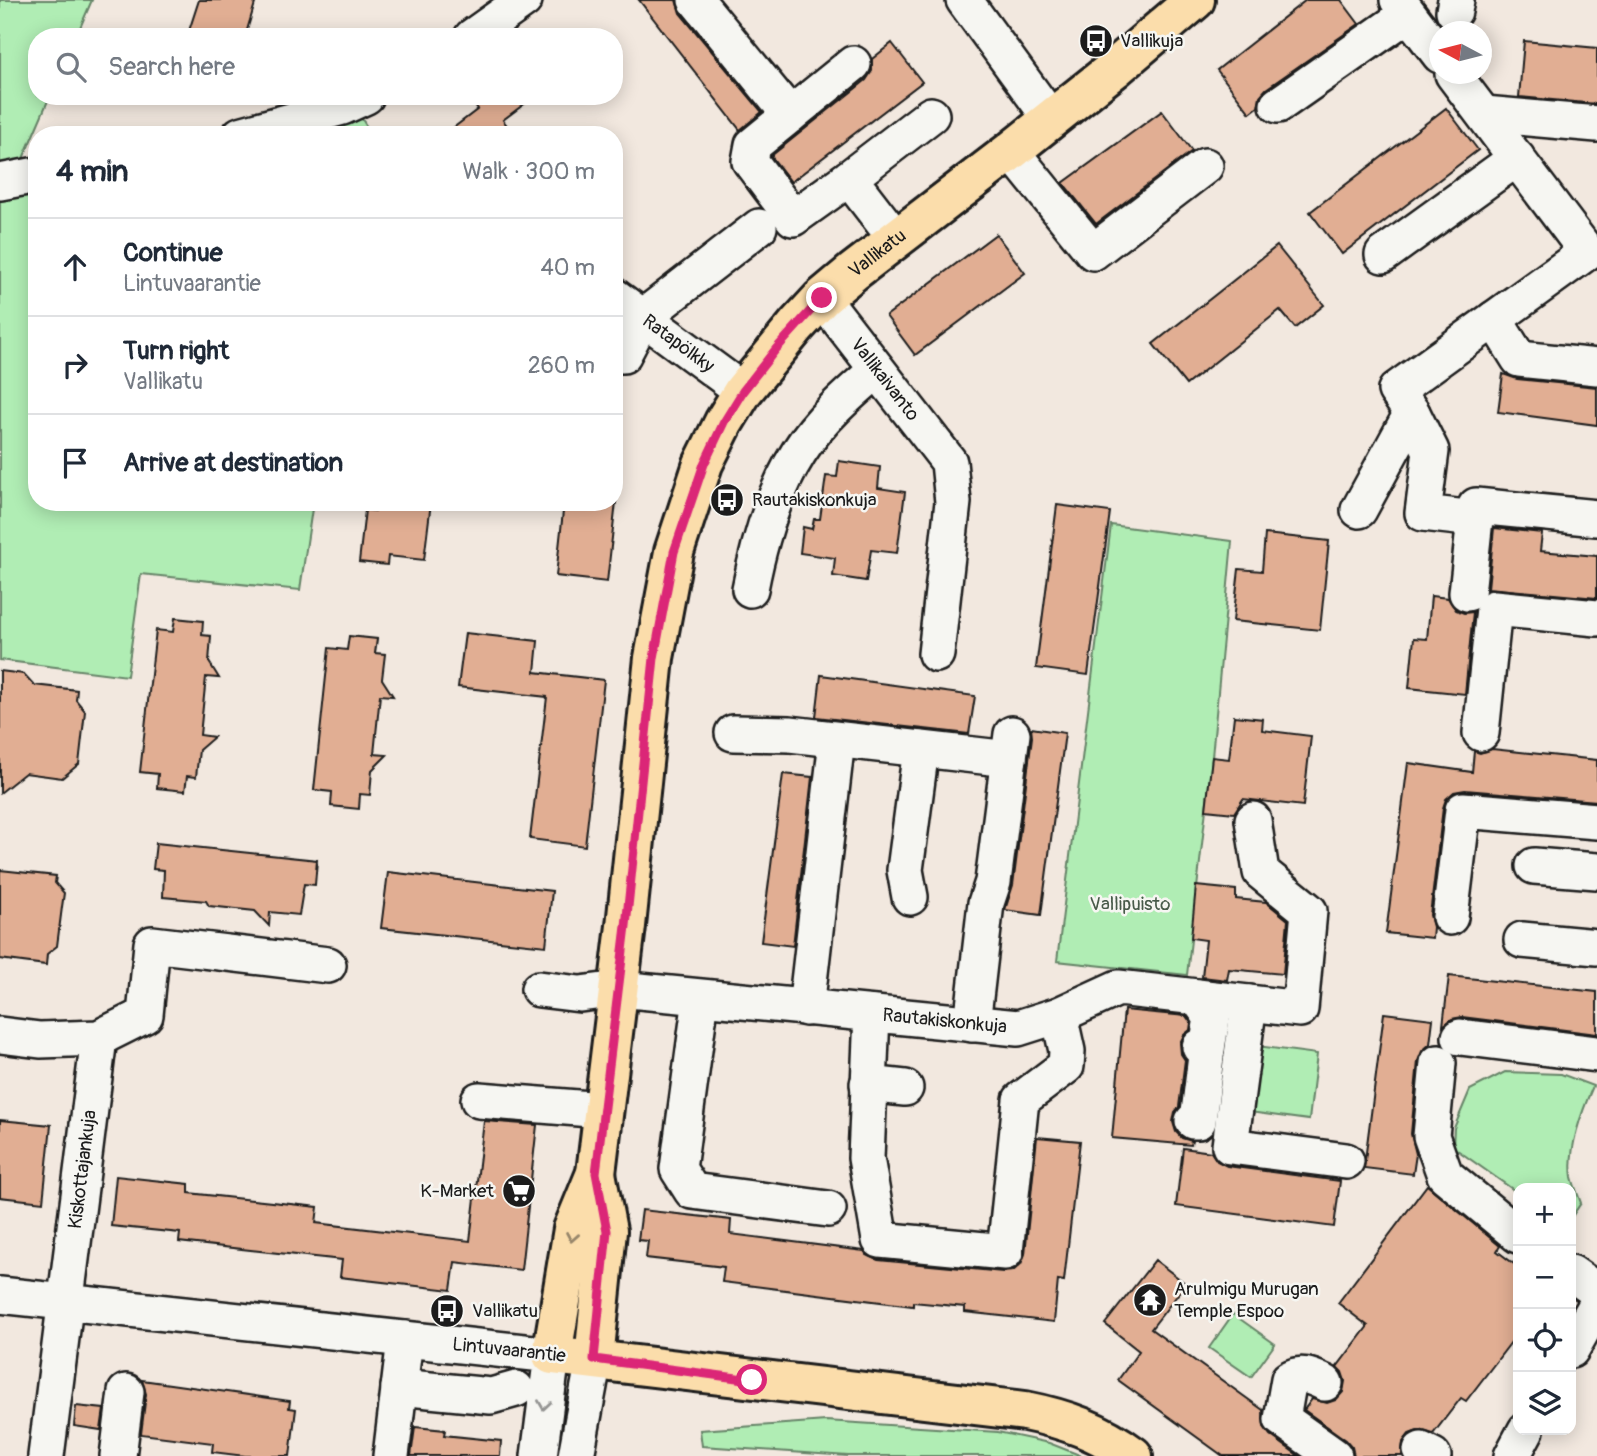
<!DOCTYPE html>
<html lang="en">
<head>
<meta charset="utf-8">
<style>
  body { margin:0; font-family:Pangolin,sans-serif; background:#f6f6f7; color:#1f2937 }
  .controls { position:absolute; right:21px; bottom:21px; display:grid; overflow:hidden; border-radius:14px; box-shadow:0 4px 18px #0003 }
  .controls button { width:63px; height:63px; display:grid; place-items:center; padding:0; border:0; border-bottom:2px solid #e0e1e3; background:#fff; color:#1f2937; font:35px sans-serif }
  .compass { position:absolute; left:1429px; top:21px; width:63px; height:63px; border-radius:50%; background:#fff; box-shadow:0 4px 18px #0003; rotate:277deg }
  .stop { position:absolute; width:21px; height:21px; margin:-16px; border:5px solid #db2777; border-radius:50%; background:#fff }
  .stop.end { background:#db2777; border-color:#fff; box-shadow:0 2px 7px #0008 }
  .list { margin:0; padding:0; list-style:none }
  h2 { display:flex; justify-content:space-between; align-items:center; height:91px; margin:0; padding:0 28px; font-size:30px }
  h2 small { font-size:23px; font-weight:400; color:#747a83 }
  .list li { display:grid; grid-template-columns:46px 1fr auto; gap:21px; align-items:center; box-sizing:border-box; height:98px; padding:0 28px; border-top:2px solid #e0e1e3 }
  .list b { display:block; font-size:26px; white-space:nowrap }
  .list p { margin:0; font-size:23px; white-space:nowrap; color:#747a83 }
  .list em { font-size:23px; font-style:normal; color:#747a83 }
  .icon { flex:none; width:38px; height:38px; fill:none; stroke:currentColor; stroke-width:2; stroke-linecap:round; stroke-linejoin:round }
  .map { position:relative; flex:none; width:1597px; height:1456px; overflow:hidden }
  .search { position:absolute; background:#fff; box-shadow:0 4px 18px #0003; left:28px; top:28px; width:595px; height:77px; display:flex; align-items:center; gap:18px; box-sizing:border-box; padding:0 24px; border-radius:28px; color:#747a83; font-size:26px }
  .panel { position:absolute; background:#fff; box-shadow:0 4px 18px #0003; left:28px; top:126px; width:595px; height:385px; border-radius:28px }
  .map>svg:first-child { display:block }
  .green { fill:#b0edb4; stroke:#668468; stroke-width:2 }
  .building { fill:#e1ae93; stroke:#1c1c1c; stroke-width:2 }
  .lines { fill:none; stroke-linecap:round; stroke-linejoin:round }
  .minor-casing { stroke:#1c1c1c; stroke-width:40 }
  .major-casing { stroke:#1c1c1c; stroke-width:44 }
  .minor { stroke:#f6f6f2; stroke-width:35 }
  .major { stroke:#fbddab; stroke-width:38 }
  .oneway { stroke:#97866b }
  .oneway2 { stroke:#949492 }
  .route { stroke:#db2777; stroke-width:9 }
  .labels { text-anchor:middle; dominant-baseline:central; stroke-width:5; stroke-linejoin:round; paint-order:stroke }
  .poi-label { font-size:19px; fill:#1c1c1c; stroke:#f6f6f2; text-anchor:start }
  .street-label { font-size:19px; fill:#1c1c1c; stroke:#f6f6f2 }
  .park-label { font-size:19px; fill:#485b4a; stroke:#f6f6f2 }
</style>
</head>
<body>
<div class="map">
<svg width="1597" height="1456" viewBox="0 0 1597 1456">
  <rect width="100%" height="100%" fill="#f2e8df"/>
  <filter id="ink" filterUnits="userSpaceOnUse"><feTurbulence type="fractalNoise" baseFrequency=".0143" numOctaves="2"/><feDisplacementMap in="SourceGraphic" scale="14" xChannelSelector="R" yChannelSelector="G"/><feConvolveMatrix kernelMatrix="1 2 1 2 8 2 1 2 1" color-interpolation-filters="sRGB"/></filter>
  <g filter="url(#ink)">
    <!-- green -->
    <g class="green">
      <polygon points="0,0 92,0 76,37 37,37 37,96 50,96 22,161 0,164"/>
      <polygon points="355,108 372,135 270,135"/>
      <polygon points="37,187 37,502 313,502 300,590 141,574 127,676 0,660 0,193"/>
      <polygon points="1111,525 1232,541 1212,757 1187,975 1057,961"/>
      <polygon points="1257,1046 1317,1054 1309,1120 1249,1112"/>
      <path d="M1505,1072L1561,1074L1593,1086C1582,1111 1568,1149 1572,1177C1574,1185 1578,1195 1581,1203L1571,1218V1188H1518V1193L1453,1147L1454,1128L1470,1090Z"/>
      <polygon points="1233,1314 1275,1344 1251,1377 1209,1348"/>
      <polygon points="826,1421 998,1432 1049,1443 1082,1456 848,1456 702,1446 700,1430"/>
    </g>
    <!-- building -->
    <g class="building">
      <polygon points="199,0 256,0 245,37 187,37"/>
      <polygon points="639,0 676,0 680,13 762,112 740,130"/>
      <polygon points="1306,0 1341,0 1359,24 1266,89 1260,96 1258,107 1250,113 1217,70"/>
      <polygon points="1524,41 1597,48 1597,104 1519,97"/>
      <polygon points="892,43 922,82 791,182 771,156 866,80 872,71 872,59"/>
      <polygon points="468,96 535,96 503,120 514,135 444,135 478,109"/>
      <polygon points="1446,108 1478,150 1342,254 1310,212"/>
      <polygon points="1162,111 1192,151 1096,224 1063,183"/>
      <polygon points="996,234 1025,273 915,355 886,316"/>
      <polygon points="1277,246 1324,305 1295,328 1280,310 1186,385 1153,344"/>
      <polygon points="1503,374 1517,379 1597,387 1597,425 1498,412"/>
      <polygon points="839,461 880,467 878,488 905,492 897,553 871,550 866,581 833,576 835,558 800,553 803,527 812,529 814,519 820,519 826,476 837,477"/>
      <polygon points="376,502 431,502 424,560 388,556 387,565 359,562 365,510 375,511"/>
      <polygon points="564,502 616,502 607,582 556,576"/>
      <polygon points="1057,505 1110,512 1088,675 1036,668"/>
      <polygon points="1494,528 1542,533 1540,551 1597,556 1597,598 1488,588"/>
      <polygon points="1265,534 1329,541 1320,630 1233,621 1239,569 1262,571"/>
      <polygon points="1431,596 1448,598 1456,610 1464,613 1473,612 1465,694 1409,688 1414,638 1427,639"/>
      <polygon points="175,618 203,621 202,635 211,636 209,662 219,678 206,677 200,735 214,737 199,750 196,777 187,776 185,791 157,788 158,774 140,772 156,630 173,632"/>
      <polygon points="465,633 538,641 535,672 604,680 585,846 530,839 547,697 458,687"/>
      <polygon points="349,636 377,639 375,653 385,654 382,679 393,696 380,695 374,754 387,755 372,770 370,795 360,794 359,809 331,806 332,792 314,790 329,648 347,650"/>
      <polygon points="0,671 24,674 34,685 77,690 76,700 85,711 79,764 62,778 25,773 0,793"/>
      <polygon points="821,675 975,696 969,734 816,717"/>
      <polygon points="1234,716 1263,719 1262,730 1311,736 1303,806 1243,799 1234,813 1206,810 1212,757 1229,759"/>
      <polygon points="1031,728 1065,733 1041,915 1005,910 1013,885 1032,737"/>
      <polygon points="1492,749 1597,760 1597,801 1465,790 1454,792 1446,799 1443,808 1430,915 1433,927 1432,938 1386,933 1408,763 1472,772 1474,751 1480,753"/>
      <polygon points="783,774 812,777 793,946 761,942"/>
      <polygon points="156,843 317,860 315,885 304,884 299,915 270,912 269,926 255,911 209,906 206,901 163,897 164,870 153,869"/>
      <polygon points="0,870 56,876 55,883 64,893 62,907 57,946 47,954 46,965 0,959"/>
      <polygon points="388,872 552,891 546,946 381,928"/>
      <polygon points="1196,886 1236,890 1236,899 1266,902 1288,920 1283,974 1229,969 1227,980 1202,977 1206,940 1191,938"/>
      <polygon points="1449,976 1597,992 1597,1034 1462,1017 1452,1019 1443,1026"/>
      <polygon points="1124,1010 1186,1016 1191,1023 1190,1030 1184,1035 1180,1043 1181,1054 1185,1060 1179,1107 1175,1112 1173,1122 1176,1132 1182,1138 1192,1141 1191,1145 1112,1138"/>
      <polygon points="1384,1013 1433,1019 1430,1044 1422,1051 1418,1061 1411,1134 1416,1154 1413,1174 1364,1168"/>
      <polygon points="0,1120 51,1125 43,1202 0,1197"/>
      <polygon points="484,1121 537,1125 521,1270 455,1262 451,1290 340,1277 342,1260 179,1242 180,1233 111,1226 116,1176 189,1184 189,1193 318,1207 316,1223 470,1241"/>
      <polygon points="1037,1137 1080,1141 1064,1281 1058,1280 1054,1322 965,1312 965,1307 913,1302 913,1306 722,1282 724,1267 646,1258 648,1241 638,1240 642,1210 731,1220 730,1234 864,1251 867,1255 878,1260 1003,1272 1013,1271 1021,1264 1025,1254"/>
      <polygon points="1183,1148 1211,1152 1217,1161 1227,1166 1340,1181 1334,1227 1176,1206"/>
      <polygon points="1427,1185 1500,1246 1497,1251 1518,1267 1518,1333 1466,1401 1461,1398 1433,1434 1420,1430 1409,1434 1403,1442 1402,1456 1354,1456 1352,1447 1346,1440 1304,1410 1312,1399 1327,1403 1336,1400 1343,1392 1345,1381 1342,1372 1337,1367 1368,1326 1338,1303"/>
      <polygon points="1155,1260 1186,1284 1151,1329 1263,1410 1264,1427 1270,1435 1299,1456 1223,1456 1118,1380 1139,1351 1105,1324"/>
      <polygon points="142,1380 290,1401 289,1408 296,1409 290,1456 245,1456 212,1452 213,1443 141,1434 146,1394"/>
      <polygon points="76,1406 104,1409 101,1430 74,1426"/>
      <polygon points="415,1427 445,1430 444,1435 501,1441 500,1456 411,1456"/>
    </g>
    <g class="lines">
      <!-- minor casing -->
      <g class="minor-casing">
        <g id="minor">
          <polyline points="696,0 790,115"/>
          <polyline points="964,0 1051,119"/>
          <polyline points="1398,0 1440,55"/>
          <polyline points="1454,11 1456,0"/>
          <polyline points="472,37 524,0"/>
          <polyline points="1278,105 1408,14"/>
          <polyline points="1484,114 1597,124"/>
          <polyline points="240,135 342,107 366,96"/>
          <polyline points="1011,151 1093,252 1205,166"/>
          <polyline points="849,178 793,218 750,161 753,145 853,64"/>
          <polyline points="0,182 37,175"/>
          <polyline points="896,239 849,178 931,115"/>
          <polyline points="1383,255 1517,158"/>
          <path id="s1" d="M614,296L743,391"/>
          <path id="s2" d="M822,298L949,462L953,502L936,654"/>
          <polyline points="1494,319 1519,359 1597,367"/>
          <polyline points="614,354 623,355 643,317 759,227"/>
          <polyline points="1412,413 1431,451 1423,513 1475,519 1476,506 1597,518"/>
          <polyline points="1359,510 1412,413 1396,390 1587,252 1453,74"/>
          <path d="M750,589C759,542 773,493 799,452C819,420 849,394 877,370"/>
          <polyline points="1467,593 1475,519"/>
          <polyline points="733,733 790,734 1009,759"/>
          <polyline points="1481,733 1494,608 1597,618"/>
          <polyline points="1534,866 1597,871"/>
          <polyline points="910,897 905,870 921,749"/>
          <polyline points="1450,917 1463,810 1597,821"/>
          <polyline points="1522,940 1597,947"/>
          <path id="s3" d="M539,989L580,994L619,989L1018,1028L1059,1015L1118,988L1197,997L1212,1018L1207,1048"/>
          <polyline points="1197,997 1300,1009 1309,911 1261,872 1253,820"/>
          <polyline points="701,998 678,1169 692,1191 828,1209"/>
          <polyline points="1249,1003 1230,1146 1346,1161"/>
          <polyline points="806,1008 837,740"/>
          <polyline points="872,1014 866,1158 880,1240 1005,1252 1021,1100 1066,1066 1067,1051 1059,1015"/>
          <polyline points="972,1024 986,903 993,882 1012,734"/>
          <polyline points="0,1035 40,1040 99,1038 145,1015 152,944 328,965"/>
          <polyline points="1460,1037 1597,1054"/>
          <polyline points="1438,1063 1431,1136 1445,1175 1518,1235"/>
          <polyline points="868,1084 905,1088"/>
          <polyline points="479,1100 603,1110"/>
          <polyline points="1193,1121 1198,1121 1207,1048 1200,1047"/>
          <polyline points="1571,1273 1597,1291"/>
          <polyline points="0,1295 552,1355 539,1456"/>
          <polyline points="1571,1350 1597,1304"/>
          <path d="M1325,1383C1312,1377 1302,1371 1289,1379L1282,1419L1334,1456"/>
          <polyline points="399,1387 491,1396 516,1389"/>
          <polyline points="1421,1450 1433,1456"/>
          <path id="s4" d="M46,1456L99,1038"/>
          <polyline points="118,1456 126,1392"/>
          <polyline points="391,1456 405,1339"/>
          <polyline points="576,1456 594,1359"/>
          <polyline points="1512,1456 1526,1430"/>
        </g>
      </g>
      <!-- major casing -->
      <g class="major-casing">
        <g id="major">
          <polyline points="594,1359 607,1231 596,1173"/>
          <path id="s5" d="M1133,1456C1100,1431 1065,1419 1025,1411L552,1355L573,1229L596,1173L626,926L654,658L674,552L703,464L724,422L743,391L797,325L822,298L853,272L1011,151L1114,69L1195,0"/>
        </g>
      </g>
      <!-- minor -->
      <use href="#minor" class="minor"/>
      <!-- major -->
      <use href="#major" class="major"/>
    </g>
    <!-- one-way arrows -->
    <defs><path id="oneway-chevron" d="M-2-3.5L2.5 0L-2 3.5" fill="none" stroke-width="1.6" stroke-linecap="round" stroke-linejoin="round" transform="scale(1.75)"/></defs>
    <use class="oneway" href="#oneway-chevron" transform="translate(572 1237) rotate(100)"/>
    <use class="oneway2" href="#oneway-chevron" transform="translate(544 1405) rotate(98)"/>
  </g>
  <g class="lines" filter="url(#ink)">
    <!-- route -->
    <polyline class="route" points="752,1380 594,1359 607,1231 596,1173 626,926 654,658 674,552 704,464 724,422 743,391 776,349 822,298"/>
  </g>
  <!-- icons -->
  <defs>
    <g id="bus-disc" transform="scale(1.75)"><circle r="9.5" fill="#1c1c1c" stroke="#f6f6f2"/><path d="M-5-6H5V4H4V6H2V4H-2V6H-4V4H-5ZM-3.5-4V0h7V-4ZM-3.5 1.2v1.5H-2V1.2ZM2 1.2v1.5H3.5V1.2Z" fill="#fff"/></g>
    <g id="supermarket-disc" transform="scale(1.75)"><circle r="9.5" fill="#1c1c1c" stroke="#f6f6f2"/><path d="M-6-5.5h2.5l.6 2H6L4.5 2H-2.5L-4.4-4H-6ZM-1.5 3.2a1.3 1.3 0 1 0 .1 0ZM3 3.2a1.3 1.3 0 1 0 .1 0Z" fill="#fff"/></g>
    <g id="temple-disc" transform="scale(1.75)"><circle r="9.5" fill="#1c1c1c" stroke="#f6f6f2"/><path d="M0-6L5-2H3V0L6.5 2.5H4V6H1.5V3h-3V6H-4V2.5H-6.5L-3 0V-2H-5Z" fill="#fff"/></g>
  </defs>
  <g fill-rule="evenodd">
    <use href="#bus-disc" x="1096" y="41"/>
    <use href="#bus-disc" x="727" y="500"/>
    <use href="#supermarket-disc" x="519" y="1191"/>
    <use href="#temple-disc" x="1150" y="1300"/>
    <use href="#bus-disc" x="447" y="1311"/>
  </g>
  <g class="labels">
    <!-- poi labels -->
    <g class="poi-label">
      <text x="1120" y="41">Vallikuja</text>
      <text x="752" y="500">Rautakiskonkuja</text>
      <text x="494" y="1191" text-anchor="end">K-Market</text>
      <text x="1174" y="1289">Arulmigu Murugan<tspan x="1174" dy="22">Temple Espoo</tspan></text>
      <text x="472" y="1311">Vallikatu</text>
    </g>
    <!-- street labels -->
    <g class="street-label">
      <text stroke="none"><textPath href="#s5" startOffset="1778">Vallikatu</textPath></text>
      <text stroke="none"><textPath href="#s1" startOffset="80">Ratapölkky</textPath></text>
      <text stroke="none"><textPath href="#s2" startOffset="103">Vallikaivanto</textPath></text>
      <text stroke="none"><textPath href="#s3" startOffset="408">Rautakiskonkuja</textPath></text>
      <text stroke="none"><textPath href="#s4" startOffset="289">Kiskottajankuja</textPath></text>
      <text transform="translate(509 1350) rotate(6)">Lintuvaarantie</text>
    </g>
    <!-- park labels -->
    <g class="park-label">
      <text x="1130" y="904">Vallipuisto</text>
    </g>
  </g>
</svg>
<div class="controls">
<button>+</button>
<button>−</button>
<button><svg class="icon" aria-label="locate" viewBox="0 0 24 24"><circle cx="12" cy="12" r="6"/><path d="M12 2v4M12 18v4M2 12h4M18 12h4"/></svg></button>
<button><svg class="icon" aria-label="layers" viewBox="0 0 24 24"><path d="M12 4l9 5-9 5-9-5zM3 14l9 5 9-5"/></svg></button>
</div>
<svg class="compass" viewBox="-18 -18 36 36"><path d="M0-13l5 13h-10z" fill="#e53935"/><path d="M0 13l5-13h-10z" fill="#747a83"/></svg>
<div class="stop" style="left:752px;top:1380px"></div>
<div class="stop end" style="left:822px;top:298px"></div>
<div class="search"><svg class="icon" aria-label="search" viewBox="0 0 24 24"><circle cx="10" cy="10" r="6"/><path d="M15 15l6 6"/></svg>Search here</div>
<section class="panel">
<h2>4 min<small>Walk · 300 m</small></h2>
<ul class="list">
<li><svg class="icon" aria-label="ahead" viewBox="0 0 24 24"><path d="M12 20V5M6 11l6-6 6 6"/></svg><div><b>Continue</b><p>Lintuvaarantie</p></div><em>40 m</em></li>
<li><svg class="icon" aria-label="right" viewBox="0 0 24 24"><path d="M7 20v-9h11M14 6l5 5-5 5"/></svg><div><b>Turn right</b><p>Vallikatu</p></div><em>260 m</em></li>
<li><svg class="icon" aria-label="arrive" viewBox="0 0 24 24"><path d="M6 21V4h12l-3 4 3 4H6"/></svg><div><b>Arrive at destination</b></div></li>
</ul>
</section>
</div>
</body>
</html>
